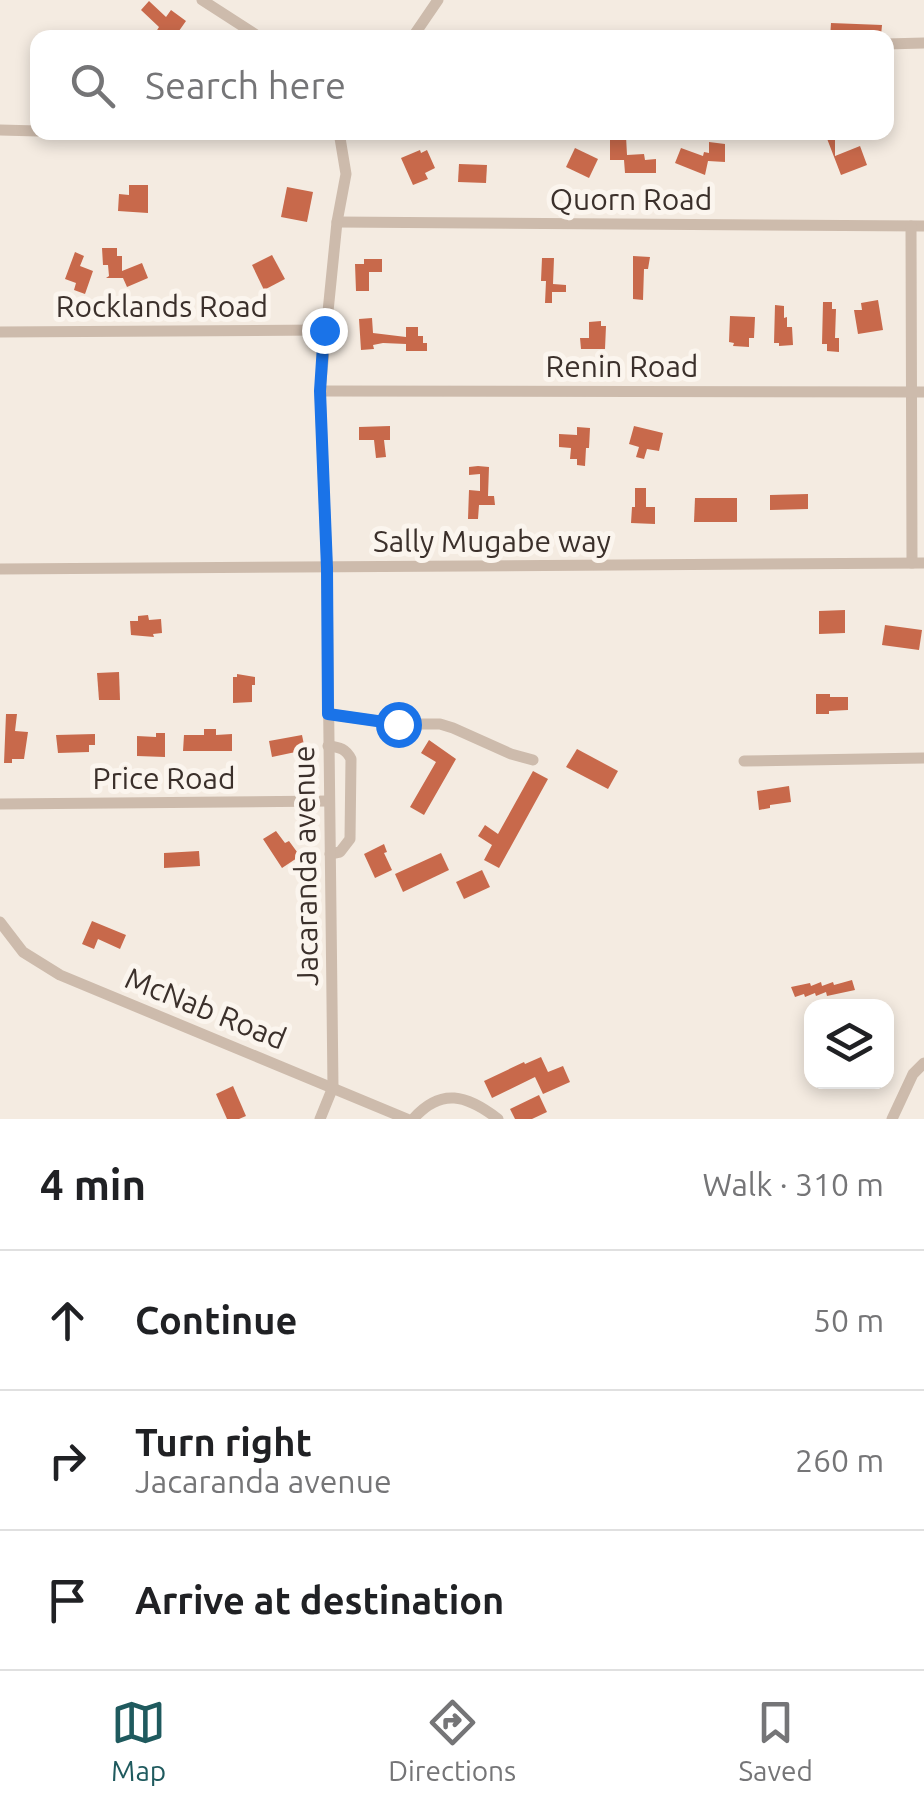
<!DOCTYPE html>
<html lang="en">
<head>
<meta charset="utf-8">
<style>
  body { margin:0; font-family:Ubuntu,sans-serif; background:#f6f6f6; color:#202124 }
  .controls { position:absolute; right:30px; bottom:30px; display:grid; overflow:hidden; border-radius:20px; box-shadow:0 5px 15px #0003 }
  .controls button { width:90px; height:90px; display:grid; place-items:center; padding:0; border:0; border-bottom:2px solid #e0e0e0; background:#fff; color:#202124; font:50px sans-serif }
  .stop { position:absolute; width:30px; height:30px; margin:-22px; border:8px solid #1a73e8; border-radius:50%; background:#fff }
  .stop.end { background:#1a73e8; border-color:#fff; box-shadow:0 2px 10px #0008 }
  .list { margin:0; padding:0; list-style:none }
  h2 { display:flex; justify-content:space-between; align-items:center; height:130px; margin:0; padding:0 40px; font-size:42px }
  h2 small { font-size:32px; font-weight:400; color:#757577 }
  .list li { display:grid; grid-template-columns:65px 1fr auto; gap:30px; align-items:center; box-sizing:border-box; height:140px; padding:0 40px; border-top:2px solid #e0e0e0 }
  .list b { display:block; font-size:38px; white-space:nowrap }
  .list p { margin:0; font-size:32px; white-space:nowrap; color:#757577 }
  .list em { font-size:32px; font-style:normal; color:#757577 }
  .icon { flex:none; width:55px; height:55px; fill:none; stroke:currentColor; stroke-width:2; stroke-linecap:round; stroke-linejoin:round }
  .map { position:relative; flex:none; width:924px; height:1119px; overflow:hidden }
  .search { position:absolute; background:#fff; box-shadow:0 5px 15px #0003; left:30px; right:30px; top:30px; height:110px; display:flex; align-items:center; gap:25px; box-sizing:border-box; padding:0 35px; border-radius:20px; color:#757577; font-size:38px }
  .sheet { height:550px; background:#fff }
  nav { display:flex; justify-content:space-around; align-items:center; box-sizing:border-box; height:140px; border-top:2px solid #e0e0e0; background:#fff; font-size:28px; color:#757577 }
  nav a { display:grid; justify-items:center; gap:5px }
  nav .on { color:#1f5a5e }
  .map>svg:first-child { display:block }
  .building { fill:#c8694b }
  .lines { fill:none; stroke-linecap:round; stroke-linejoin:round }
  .minor { stroke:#cdbbac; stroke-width:11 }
  .route { stroke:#1a73e8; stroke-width:12 }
  .labels { text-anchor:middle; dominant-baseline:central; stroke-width:10; stroke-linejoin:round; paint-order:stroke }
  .street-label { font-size:30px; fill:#3b302b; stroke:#fbf5ee }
</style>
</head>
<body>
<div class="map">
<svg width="924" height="1119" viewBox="0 0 924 1119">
  <rect width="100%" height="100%" fill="#f4ebe1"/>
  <!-- building -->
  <g class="building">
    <polygon points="149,1 166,17 171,10 186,21 174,38 152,38 159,27 141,10"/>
    <polygon points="831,23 882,25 881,36 830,38"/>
    <polygon points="610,136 626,136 627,155 644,154 645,160 656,159 656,173 625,173 624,160 610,160"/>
    <polygon points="826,136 835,136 835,156 860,146 867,165 841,175"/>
    <polygon points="709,142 725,144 725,162 708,161 705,175 675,163 681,148 703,156 704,152 709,153"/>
    <polygon points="575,148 598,159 589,178 566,167"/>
    <polygon points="420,150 421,153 427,150 435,168 425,173 428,179 413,185 401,158"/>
    <polygon points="459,164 487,165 486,183 458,182"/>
    <polygon points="129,185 148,185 148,213 118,211 119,194 129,195"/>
    <polygon points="287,187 313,192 307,222 281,217"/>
    <polygon points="102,248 117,248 117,256 122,256 122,271 142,263 148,278 127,287 123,278 106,278 109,276 108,265 103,265"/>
    <polygon points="75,252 84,256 80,266 93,271 85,294 74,290 76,283 65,279"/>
    <polygon points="272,255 285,279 264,290 252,265"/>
    <polygon points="633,256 650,257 648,269 644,269 643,300 633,299"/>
    <polygon points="542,258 554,258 553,284 566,285 566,292 552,292 552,303 545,303 546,281 541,281"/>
    <polygon points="364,259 382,259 382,272 369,272 369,291 356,291 355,264 364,264"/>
    <polygon points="878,300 883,330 858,334 854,310 862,310 861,303"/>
    <polygon points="823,302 832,302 832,309 836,309 835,338 839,338 839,352 827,351 827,344 822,344"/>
    <polygon points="775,305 784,306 784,318 787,317 787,327 792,327 793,345 779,346 779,343 774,343"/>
    <polygon points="730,316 755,317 754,338 749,338 749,347 733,346 734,343 729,342"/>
    <polygon points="372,318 373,333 406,337 406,327 418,327 418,336 423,336 423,343 427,343 427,351 406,351 406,344 383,343 373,345 374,349 361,350 359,319"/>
    <polygon points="601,321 601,326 606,326 605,349 581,349 580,338 589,338 589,322"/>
    <polygon points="390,426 390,440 384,440 386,457 376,458 374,440 359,440 359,427"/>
    <polygon points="634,426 663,433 659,451 647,449 644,459 636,457 639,447 629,444"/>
    <polygon points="577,427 590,428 589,448 586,448 585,466 577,465 577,459 570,459 571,448 559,447 559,434 577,435"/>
    <polygon points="478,466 489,467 488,496 494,496 495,505 479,505 478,519 468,519 469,490 480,491 480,474 469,475 469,467"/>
    <polygon points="635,488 646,488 646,507 655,507 655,524 631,523 632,507 635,507"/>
    <polygon points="808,494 808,509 770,510 770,495"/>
    <polygon points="695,498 737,498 737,522 694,522"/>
    <polygon points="845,610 845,633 819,634 819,611"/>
    <polygon points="148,615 149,620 161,619 162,633 153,634 154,637 131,635 130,621 138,621 138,616"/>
    <polygon points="885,625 922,630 919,650 882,645"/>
    <polygon points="119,672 120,700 99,700 97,673"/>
    <polygon points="237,674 255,677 255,685 252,685 252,702 233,703 233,677 237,677"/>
    <polygon points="816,694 830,694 830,697 848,697 848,710 829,711 829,714 816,714"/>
    <polygon points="6,714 17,714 15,731 28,732 24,759 12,759 12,763 4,763"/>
    <polygon points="204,729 216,729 216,735 232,734 232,751 183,751 184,735 204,735"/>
    <polygon points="156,733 165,733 165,757 137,756 137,736 156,737"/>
    <polygon points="95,734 95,745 89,745 89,752 58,753 56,735"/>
    <polygon points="302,735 305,750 272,757 269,741"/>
    <polygon points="429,740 456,759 424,815 410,807 436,762 421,753"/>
    <polygon points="577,749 618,771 608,789 566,767"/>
    <polygon points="533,771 548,779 499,868 484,860 492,845 478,836 485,825 498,834"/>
    <polygon points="789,786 791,802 770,805 770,808 759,810 757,791"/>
    <polygon points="276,831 285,843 289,841 300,856 282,868 263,839"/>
    <polygon points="384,844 387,852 384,853 392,870 375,878 364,854"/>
    <polygon points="199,851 200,866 164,868 164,853"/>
    <polygon points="441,853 449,870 403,892 395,874"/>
    <polygon points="482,870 490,887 464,899 456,882"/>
    <polygon points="92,921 126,935 120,949 98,939 94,949 82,944"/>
    <polygon points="852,980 855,990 827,996 826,992 816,996 815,993 805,997 804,994 795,997 791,987 810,983 811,986 821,982 822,986 833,982 834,985"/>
    <polygon points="541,1057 548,1072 563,1066 570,1082 543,1094 535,1077 492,1098 484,1081 524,1062 525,1064"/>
    <polygon points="233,1086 246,1116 239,1119 227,1119 216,1094"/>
    <polygon points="539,1095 547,1112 532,1119 515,1119 510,1109"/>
  </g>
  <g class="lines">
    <!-- minor -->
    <g class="minor">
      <polyline points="202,0 261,38"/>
      <polyline points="412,38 438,0"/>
      <polyline points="886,44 924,43"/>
      <polyline points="0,130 38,131"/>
      <polyline points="337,222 924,226"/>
      <polyline points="911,226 912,563"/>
      <polyline points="0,332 324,330"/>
      <polyline points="320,391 924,392"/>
      <polyline points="0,569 924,563"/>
      <polyline points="328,714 398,724 440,724 453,728 511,754 533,760"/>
      <path d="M328,746C340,747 346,749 351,759L350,839L340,852L330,854"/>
      <polyline points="744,761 924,758"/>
      <polyline points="0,804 329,801"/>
      <polyline points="0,922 23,952 60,975 407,1119"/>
      <polyline points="320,1119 333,1087 327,568 320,391 337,222 346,174 339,132"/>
      <path d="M413,1119C441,1087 467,1095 498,1119"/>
      <polyline points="892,1119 913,1074 924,1063"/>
    </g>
  </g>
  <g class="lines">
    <!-- route -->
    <polyline class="route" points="324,330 320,391 327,568 328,714 398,724"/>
  </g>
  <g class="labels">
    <!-- street labels -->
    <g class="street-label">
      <text x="631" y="199">Quorn Road</text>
      <text x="162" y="306">Rocklands Road</text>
      <text x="622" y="366">Renin Road</text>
      <text x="492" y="541">Sally Mugabe way</text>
      <text x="164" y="778">Price Road</text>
      <text transform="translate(305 866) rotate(-91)">Jacaranda avenue</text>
      <text transform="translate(206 1008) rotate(22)">McNab Road</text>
    </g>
  </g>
</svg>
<div class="controls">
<button><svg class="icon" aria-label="layers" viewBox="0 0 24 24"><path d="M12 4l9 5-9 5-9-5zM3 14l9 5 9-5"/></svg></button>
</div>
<div class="stop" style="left:398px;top:724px"></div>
<div class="stop end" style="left:324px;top:330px"></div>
<div class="search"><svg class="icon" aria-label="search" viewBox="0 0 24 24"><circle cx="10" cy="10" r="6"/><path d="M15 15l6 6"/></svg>Search here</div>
</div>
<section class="sheet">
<h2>4 min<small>Walk · 310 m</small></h2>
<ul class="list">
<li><svg class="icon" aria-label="ahead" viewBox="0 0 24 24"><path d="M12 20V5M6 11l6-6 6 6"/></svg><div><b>Continue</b></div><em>50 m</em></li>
<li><svg class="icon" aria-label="right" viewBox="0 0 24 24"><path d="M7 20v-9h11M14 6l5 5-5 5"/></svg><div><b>Turn right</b><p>Jacaranda avenue</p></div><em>260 m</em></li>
<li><svg class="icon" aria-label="arrive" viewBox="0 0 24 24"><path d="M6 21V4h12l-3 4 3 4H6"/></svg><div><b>Arrive at destination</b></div></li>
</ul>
</section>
<nav>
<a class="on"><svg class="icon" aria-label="map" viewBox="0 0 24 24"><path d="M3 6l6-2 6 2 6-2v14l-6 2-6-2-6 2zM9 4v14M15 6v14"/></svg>Map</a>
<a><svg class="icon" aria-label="directions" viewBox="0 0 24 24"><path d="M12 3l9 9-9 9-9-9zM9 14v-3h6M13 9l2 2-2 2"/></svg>Directions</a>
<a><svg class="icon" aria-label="saved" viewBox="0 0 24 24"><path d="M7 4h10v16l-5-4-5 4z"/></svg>Saved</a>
</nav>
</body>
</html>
